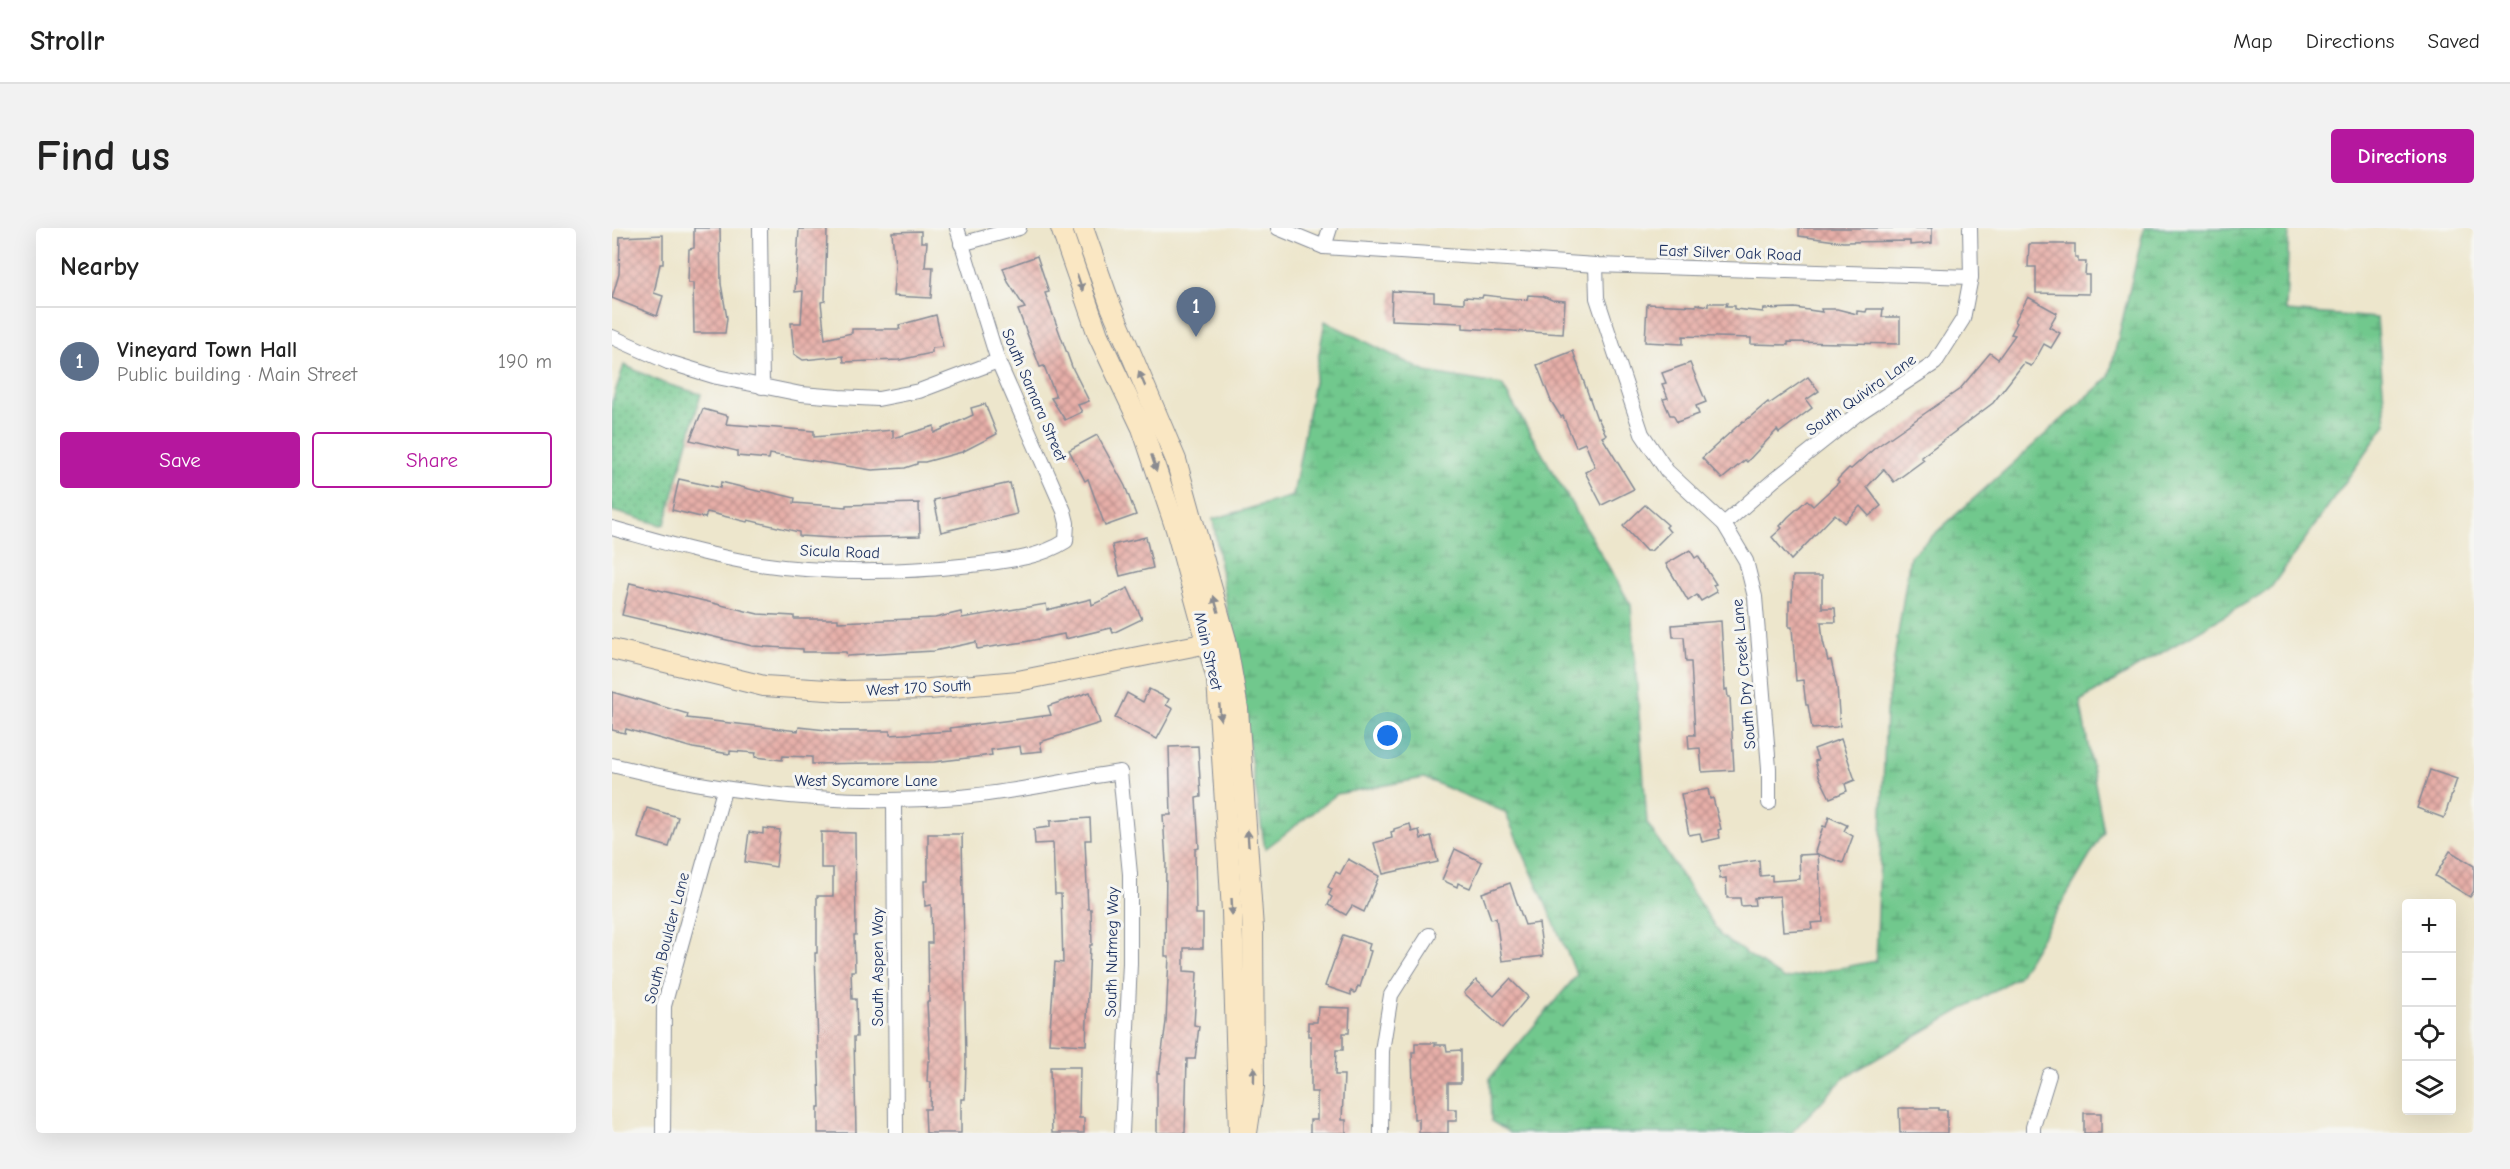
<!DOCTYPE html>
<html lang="en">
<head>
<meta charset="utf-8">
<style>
  body { margin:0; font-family:"Comic Neue",sans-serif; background:#f2f2f2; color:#222 }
  .controls { position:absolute; right:18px; bottom:18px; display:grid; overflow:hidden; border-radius:6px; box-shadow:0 6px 24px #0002 }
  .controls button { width:54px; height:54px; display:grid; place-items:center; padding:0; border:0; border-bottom:2px solid #e0e0e0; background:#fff; color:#222; font:30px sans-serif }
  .you { position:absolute; left:776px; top:508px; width:21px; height:21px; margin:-15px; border:4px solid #fff; border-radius:50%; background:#1a73e8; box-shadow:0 0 0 9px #1a73e833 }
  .badge { display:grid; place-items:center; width:39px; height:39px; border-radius:50%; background:#b5179e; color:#fff; font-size:20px; font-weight:700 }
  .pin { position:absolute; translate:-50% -50px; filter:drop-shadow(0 2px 3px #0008) }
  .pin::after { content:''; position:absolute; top:32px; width:21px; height:18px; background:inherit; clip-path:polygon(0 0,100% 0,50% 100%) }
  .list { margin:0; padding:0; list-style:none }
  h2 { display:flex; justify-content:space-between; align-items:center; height:78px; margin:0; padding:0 24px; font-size:26px }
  h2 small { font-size:20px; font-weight:400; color:#767676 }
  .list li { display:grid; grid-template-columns:39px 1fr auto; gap:18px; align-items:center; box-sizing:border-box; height:108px; padding:0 24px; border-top:2px solid #e0e0e0 }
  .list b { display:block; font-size:22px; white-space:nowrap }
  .list p { margin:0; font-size:20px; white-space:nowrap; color:#767676 }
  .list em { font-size:20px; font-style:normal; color:#767676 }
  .actions { display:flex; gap:12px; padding:18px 24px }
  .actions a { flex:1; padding:14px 0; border:2px solid #b5179e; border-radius:6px; text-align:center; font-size:21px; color:#b5179e }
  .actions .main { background:#b5179e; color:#fff }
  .icon { flex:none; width:33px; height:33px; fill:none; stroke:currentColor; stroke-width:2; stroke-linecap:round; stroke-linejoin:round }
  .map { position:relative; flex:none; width:1862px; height:905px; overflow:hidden; border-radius:6px }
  header { display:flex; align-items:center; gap:36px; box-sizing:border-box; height:84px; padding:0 30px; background:#fff; border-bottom:2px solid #e0e0e0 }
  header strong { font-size:28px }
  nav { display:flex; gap:33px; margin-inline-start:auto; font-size:21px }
  .intro { display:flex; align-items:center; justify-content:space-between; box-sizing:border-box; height:144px; padding:0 36px }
  h1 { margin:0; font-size:42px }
  .button { padding:15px 27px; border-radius:6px; background:#b5179e; color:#fff; font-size:21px; font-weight:700 }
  main { display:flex; gap:36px; padding:0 36px }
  aside { flex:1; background:#fff; border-radius:6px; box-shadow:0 6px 24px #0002 }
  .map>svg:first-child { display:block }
  .wetland { fill:url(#wetland-marsh); stroke:#467c76; stroke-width:1.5 }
  .park { fill:url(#park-dots); stroke:#467c76; stroke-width:1.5 }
  .building { fill:url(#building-cross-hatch) }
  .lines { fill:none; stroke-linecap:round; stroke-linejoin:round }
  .street-casing { stroke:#848a95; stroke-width:16 }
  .secondary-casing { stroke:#848a95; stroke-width:22 }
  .street { stroke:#fff; stroke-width:14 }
  .secondary { stroke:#fae7c3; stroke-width:20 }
  .oneway { fill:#8a8b90 }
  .labels { text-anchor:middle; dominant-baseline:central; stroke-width:6; stroke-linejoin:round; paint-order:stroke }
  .street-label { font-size:16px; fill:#1b2f5e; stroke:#f6f6f2 }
</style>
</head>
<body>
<header>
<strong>Strollr</strong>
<nav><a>Map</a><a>Directions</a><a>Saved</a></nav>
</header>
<div class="intro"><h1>Find us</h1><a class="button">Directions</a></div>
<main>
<aside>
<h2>Nearby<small></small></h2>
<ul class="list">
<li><span class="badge" style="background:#5c6f8a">1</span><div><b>Vineyard Town Hall</b><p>Public building · Main Street</p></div><em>190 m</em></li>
</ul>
<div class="actions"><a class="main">Save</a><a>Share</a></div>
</aside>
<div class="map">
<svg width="1862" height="905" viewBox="0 0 1862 905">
  <defs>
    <pattern id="wetland-marsh" width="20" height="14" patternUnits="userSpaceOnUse" patternTransform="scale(1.5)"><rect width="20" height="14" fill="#71c88d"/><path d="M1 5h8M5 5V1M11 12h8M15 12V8" fill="none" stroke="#5ca376"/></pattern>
    <pattern id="park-dots" width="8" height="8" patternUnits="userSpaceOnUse" patternTransform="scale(1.5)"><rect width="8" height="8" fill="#71c88d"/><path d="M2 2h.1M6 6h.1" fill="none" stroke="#5ca376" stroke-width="1.8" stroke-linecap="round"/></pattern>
    <pattern id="building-cross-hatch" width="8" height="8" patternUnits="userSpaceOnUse" patternTransform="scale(1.5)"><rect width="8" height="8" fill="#e7afa8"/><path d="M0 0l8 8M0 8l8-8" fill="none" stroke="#ba8f8c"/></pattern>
  </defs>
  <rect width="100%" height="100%" fill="#f6f6f2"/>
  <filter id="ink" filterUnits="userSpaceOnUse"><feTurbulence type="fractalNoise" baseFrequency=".0167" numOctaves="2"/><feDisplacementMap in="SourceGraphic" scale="12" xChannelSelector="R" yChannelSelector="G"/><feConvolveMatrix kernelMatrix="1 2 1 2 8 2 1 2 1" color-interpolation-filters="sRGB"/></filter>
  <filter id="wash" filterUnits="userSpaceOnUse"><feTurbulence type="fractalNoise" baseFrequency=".008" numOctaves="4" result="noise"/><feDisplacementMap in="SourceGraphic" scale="24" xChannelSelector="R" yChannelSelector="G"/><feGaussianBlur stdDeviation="1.35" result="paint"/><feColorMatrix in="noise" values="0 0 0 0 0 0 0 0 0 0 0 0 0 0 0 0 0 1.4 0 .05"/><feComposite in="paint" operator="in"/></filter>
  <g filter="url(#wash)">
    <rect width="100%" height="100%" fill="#ede6cc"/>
    <!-- wetland -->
    <polygon class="wetland" points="1532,0 1677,0 1674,83 1765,90 1774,196 1658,361 1468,473 1492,604 1406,749 1233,849 1179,905 898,905 879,893 878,850 965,747 893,584 812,550 725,566 653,621 601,291 681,268 713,93 814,144 890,157 1019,377 1035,595 1109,708 1172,751 1264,733 1274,484 1298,328 1497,149"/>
    <!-- park -->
    <polygon class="park" points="12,137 51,155 89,166 53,296 49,297 0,283 0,174"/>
    <g id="blocks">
      <!-- building -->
      <g class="building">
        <polygon points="82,0 108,0 109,56 115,90 113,105 82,105 81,55 76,55 77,21 82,20"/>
        <polygon points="1187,0 1320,0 1320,15 1298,17 1298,13 1231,14 1187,8"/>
        <polygon points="187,1 215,1 213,73 209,74 213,111 240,105 240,101 288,101 287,97 324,87 331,119 320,120 320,125 287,132 232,134 231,128 191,132 182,126 179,95 189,95 191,63 183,64"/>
        <polygon points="309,3 309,14 315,14 313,39 321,39 319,70 281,68 283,39 280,4"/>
        <polygon points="51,7 51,36 48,36 42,65 51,68 45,88 0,70 7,46 8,9"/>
        <polygon points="1417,16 1463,16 1463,29 1466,29 1466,34 1474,34 1473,47 1477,47 1477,66 1424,65 1424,39 1416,39"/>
        <polygon points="425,28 437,64 433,65 460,139 477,173 466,177 470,184 453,192 439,170 444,169 432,138 428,139 406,82 413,80 396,54 391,40"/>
        <polygon points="780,63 822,65 822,73 852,75 852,69 870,70 871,67 915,72 916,67 931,68 940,72 953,73 951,106 851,100 851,95 779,92"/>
        <polygon points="1416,69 1445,85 1437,99 1448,105 1439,120 1432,116 1421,136 1419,138 1412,135 1381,175 1309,229 1312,232 1282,254 1272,241 1255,259 1269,278 1257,288 1248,278 1232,295 1223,286 1179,332 1160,309 1170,300 1168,298 1176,289 1195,272 1201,278 1227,254 1225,252 1237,240 1239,241 1263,220 1348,161 1378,125 1386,131 1403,107 1399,106 1405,95 1403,93"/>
        <polygon points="1096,75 1115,75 1114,78 1123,78 1123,81 1151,84 1152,81 1183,80 1210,84 1209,81 1225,81 1245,86 1245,83 1254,84 1255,81 1271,81 1270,89 1288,89 1288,116 1176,114 1176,117 1139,116 1139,110 1071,108 1071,116 1033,114 1035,76 1084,78 1084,76 1096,78"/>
        <polygon points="961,123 985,191 986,190 994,207 990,209 1022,261 990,277 973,244 983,239 973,215 964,219 951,188 949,189 939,173 925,137"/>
        <polygon points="1078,135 1094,174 1084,178 1087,186 1065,194 1061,187 1058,187 1051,171 1056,170 1050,156 1054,155 1050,145"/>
        <polygon points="1196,149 1207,163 1194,172 1200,180 1167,205 1165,202 1135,234 1133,232 1110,251 1090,230 1131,193 1132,194 1156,174 1157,176"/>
        <polygon points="373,176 385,206 350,224 313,234 305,234 305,236 293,240 260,242 158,226 157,231 125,228 125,223 78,212 91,181 116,188 114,196 202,203 202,209 281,202 281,210 322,198 322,205 361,187 359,180"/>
        <polygon points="485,207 513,258 524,287 493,298 476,251 473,253 457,222"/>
        <polygon points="67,251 108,260 109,254 149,264 150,262 183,270 182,275 234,279 234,277 307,275 308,308 222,310 187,308 187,304 136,292 135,294 95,284 93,290 60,282"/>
        <polygon points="398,255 405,286 329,304 322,272"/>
        <polygon points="1033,277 1056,297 1054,299 1058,304 1039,323 1034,323 1011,298"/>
        <polygon points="534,309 541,340 508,348 500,317"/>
        <polygon points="1078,322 1083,330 1086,328 1104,356 1101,357 1105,364 1089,373 1085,367 1076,373 1054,336"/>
        <polygon points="1181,348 1210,348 1210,380 1223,380 1224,394 1209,394 1211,413 1216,433 1219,432 1225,459 1228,498 1224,499 1200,501 1196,477 1194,477 1191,452 1184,453 1180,399 1177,399 1177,373 1180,373"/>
        <polygon points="18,355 146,386 182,388 182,391 226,391 226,394 323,390 349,384 350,390 434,376 435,382 479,371 480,377 516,360 530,391 501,405 499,400 453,411 452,406 412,414 365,421 364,414 322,423 235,428 234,424 191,424 191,421 140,418 10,387"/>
        <polygon points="1109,393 1113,462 1115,461 1116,469 1118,469 1122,542 1090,544 1088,520 1077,521 1076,507 1083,507 1079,434 1074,434 1072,409 1061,409 1060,397"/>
        <polygon points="537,461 557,471 554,477 561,481 545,511 503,490 515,465 531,474"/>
        <polygon points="0,464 76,486 75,490 186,503 187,499 223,503 278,503 278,507 339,503 338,500 439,487 436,478 478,464 488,495 428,514 430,523 409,525 408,518 379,522 380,527 322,534 200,536 200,529 171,528 170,532 143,529 144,525 118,523 118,526 81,520 14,501 13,505 0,502"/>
        <polygon points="1229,511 1243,552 1233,556 1235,563 1218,570 1207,548 1203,533 1206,532 1202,521"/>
        <polygon points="586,518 589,569 584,570 587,620 583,621 584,686 591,686 591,720 572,720 572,743 585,744 582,797 587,798 583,831 575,831 573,905 545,905 545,844 547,845 554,794 557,728 553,728 554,634 551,587 559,587 557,519"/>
        <polygon points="1818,542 1845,551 1832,590 1805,580"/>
        <polygon points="1096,561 1098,571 1101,570 1109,601 1106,602 1108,610 1090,614 1088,605 1077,607 1069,566"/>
        <polygon points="35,580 66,589 57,619 26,610"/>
        <polygon points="1217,589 1235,597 1232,603 1241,608 1231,635 1206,626 1211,694 1199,695 1200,701 1171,703 1168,668 1142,670 1143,677 1129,678 1128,670 1115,670 1114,650 1108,651 1107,638 1147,632 1148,648 1160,647 1160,653 1188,651 1187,627 1206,626 1203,624 1211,598 1214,599"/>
        <polygon points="478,590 479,612 473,612 476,681 479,681 480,717 478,717 474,817 437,815 443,734 451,735 449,666 443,666 441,615 423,616 422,601 438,599 438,593"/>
        <polygon points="798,596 800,604 807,602 809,611 819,608 826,634 771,646 762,615 780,610 779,604 782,603 782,601"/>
        <polygon points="151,600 168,602 164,639 133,634 137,604 151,606"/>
        <polygon points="209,604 243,605 244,707 242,707 243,743 239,743 240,771 244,771 245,809 242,809 244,905 206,905 206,879 208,879 203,725 205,725 205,668 221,668 221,640 209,640"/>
        <polygon points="316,606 350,606 354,833 353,871 349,871 349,905 314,905 313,881 318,881 319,854 315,854 316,833 318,833 315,774 317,774 316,715 320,715 319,677 313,678 312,653 316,653"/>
        <polygon points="843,621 870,634 858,660 846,655 845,659 830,652"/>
        <polygon points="1838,623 1862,638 1862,663 1858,669 1823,648"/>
        <polygon points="736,631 767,648 752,684 740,678 734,687 716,677 720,669 717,667 720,661 716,659 724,644 728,646"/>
        <polygon points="898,655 913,697 927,695 931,728 890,733 884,690 879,691 870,665"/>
        <polygon points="731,707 758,716 756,722 759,723 748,759 746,758 743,765 739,763 739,767 713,758"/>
        <polygon points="898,751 916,769 890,800 852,765 864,752 882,768"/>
        <polygon points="706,779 738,780 737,805 731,805 731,822 724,822 723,847 732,847 730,892 734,892 734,905 698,905 698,892 705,892 705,864 699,864 699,808 696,808 696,794 705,794"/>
        <polygon points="803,815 824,815 823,817 834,817 835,823 849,822 849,855 836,855 836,881 845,881 845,893 836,893 836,905 807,905 807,891 802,891 800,824 803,824"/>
        <polygon points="438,839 468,839 467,890 472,890 472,905 440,905"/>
        <polygon points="1287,880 1327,880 1327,882 1335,882 1335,905 1288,905"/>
        <rect x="1472" y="885" width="17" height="20"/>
      </g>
    </g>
  </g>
  <g filter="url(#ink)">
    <use href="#blocks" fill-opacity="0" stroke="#848a95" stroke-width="1.5"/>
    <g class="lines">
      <!-- street casing -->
      <g class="street-casing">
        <g id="street">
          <polyline points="148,0 150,159"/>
          <polyline points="666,0 712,19 984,37 1359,49"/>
          <polyline points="349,16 407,0"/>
          <polyline points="712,19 718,0"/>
          <polyline points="984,37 985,70 1030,206 1055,243 1112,296 1134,333 1143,369 1157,540 1157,575"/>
          <polyline points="0,109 56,134 105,149 189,166 227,169 266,171 307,163 386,133"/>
          <polyline points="1112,296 1162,252 1244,187 1323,135 1351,91 1359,49 1358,0"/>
          <path d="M0,300C47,313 93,327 141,335C213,346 287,345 359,337C392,333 426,331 454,313L455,295L452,283L386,133L345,0"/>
          <path d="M0,537C114,566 229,579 347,569C401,565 455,552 508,544L518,646V735L510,905"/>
          <polyline points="282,573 284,905"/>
          <polyline points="51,905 52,778 112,562"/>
          <polyline points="769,905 770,823 779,767 817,707"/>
          <polyline points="1421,905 1421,899 1437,847"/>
        </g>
      </g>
      <!-- secondary casing -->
      <g class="secondary-casing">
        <g id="secondary">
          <polyline points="449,0 486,107 530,200 564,301 605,451 620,683 627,905"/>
          <polyline points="471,0 498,76 564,232 614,412 626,481 641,701 642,858 635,905"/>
          <polyline points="0,421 152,458 231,463 317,461 406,453 606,413"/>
        </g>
      </g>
      <!-- street -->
      <use href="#street" class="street"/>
      <!-- secondary -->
      <use href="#secondary" class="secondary"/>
    </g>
    <!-- one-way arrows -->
    <defs><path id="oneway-solid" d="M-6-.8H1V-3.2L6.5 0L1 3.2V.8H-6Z" transform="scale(1.5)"/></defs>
    <g class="oneway">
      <use href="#oneway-solid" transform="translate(468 55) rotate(71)"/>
      <use href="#oneway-solid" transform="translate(530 151) rotate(-113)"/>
      <use href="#oneway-solid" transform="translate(542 235) rotate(72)"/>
      <use href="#oneway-solid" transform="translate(604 376) rotate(-106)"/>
      <use href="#oneway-solid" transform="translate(608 484) rotate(85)"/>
      <use href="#oneway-solid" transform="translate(636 610) rotate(-94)"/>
      <use href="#oneway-solid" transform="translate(620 679) rotate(87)"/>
      <use href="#oneway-solid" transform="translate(642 847) rotate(-89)"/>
    </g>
  </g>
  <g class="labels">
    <!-- street labels -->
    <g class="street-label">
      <text transform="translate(1118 25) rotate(2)">East Silver Oak Road</text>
      <text transform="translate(422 167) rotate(67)">South Samara Street</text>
      <text transform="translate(1249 167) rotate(-35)">South Quivira Lane</text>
      <text transform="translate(228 324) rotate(2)">Sicula Road</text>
      <text transform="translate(596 423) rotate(77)">Main Street</text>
      <text transform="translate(1132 446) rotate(-95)">South Dry Creek Lane</text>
      <text transform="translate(307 460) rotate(-3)">West 170 South</text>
      <text x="254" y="553">West Sycamore Lane</text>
      <text transform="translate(55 710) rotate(-75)">South Boulder Lane</text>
      <text transform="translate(500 724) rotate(-89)">South Nutmeg Way</text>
      <text transform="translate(266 739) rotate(-90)">South Aspen Way</text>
    </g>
  </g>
</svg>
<div class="controls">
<button>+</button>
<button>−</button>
<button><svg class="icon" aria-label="locate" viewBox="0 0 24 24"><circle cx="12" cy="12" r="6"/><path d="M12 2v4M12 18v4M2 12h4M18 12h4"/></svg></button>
<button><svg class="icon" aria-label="layers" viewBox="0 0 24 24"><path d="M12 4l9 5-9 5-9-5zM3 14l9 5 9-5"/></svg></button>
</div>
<div class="you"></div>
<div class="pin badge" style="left:584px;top:109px;background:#5c6f8a">1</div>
</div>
</main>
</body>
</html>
